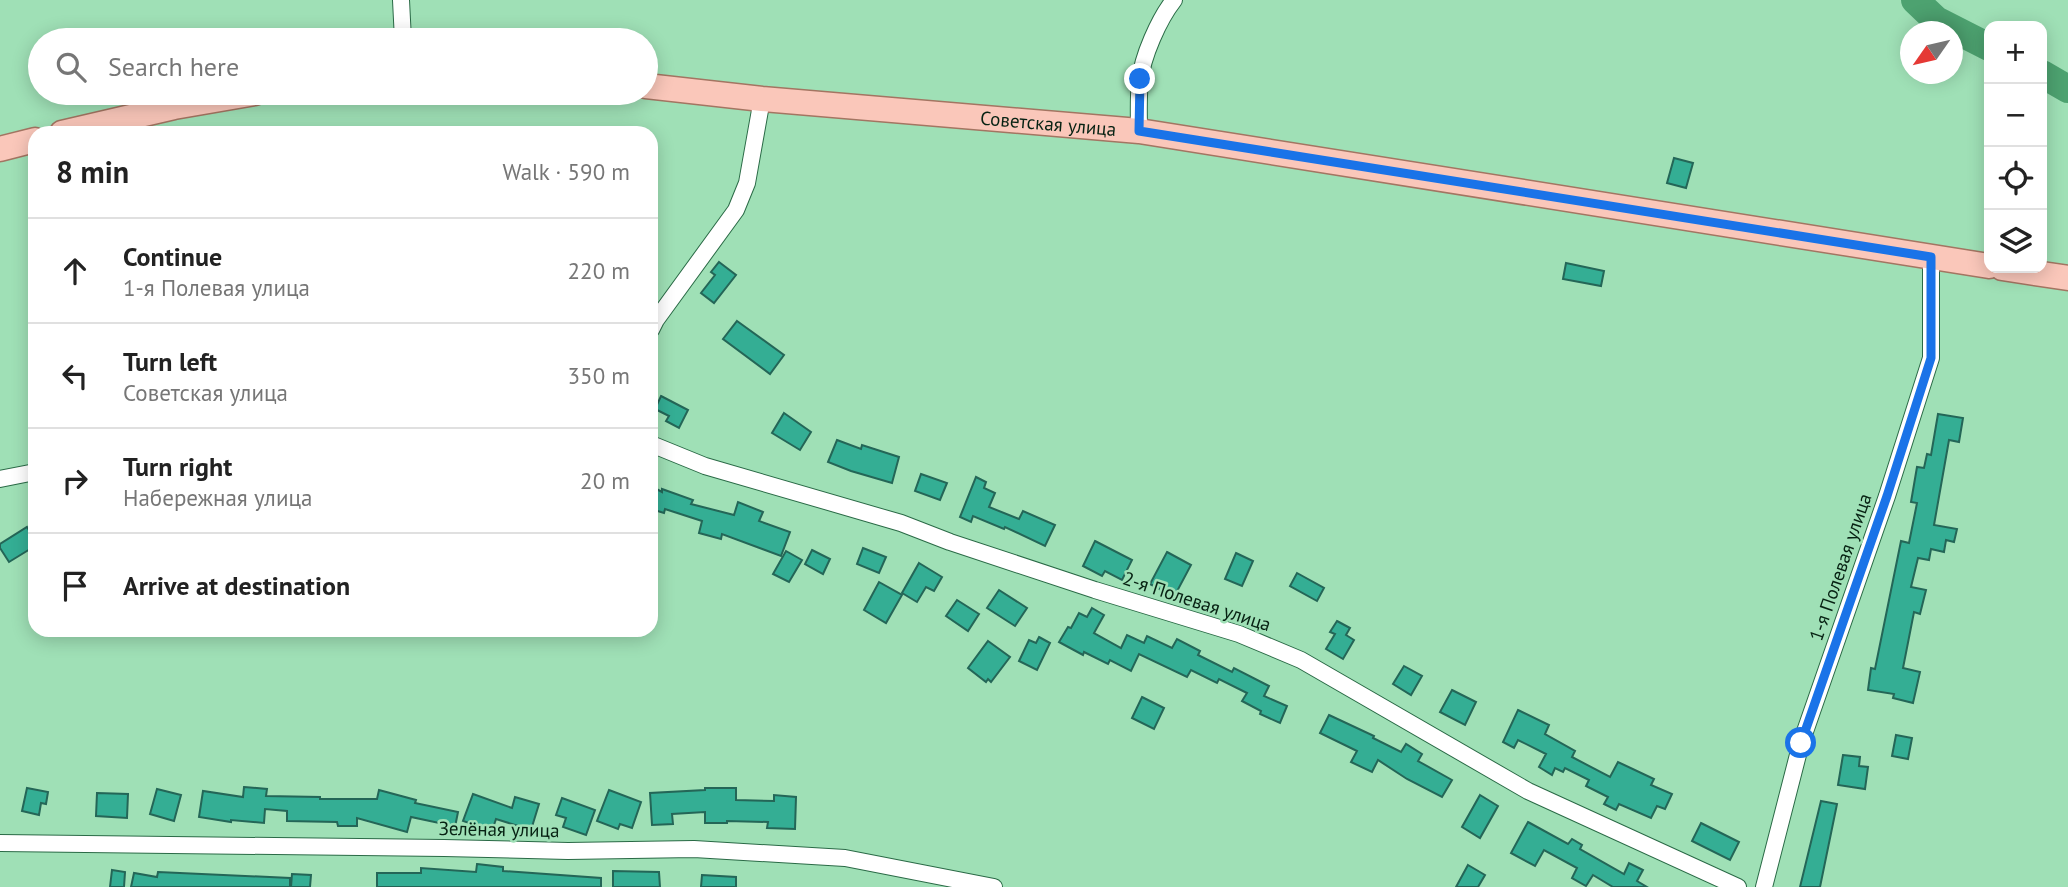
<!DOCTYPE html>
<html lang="en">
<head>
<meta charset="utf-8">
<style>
  body { margin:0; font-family:"PT Sans",sans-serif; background:#f2f2f2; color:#222 }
  .controls { position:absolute; right:21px; top:21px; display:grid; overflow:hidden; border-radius:14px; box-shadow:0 4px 18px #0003 }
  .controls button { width:63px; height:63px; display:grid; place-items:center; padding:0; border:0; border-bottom:2px solid #e0e0e0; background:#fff; color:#222; font:35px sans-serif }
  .compass { position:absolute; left:1900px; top:21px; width:63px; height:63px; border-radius:50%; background:#fff; box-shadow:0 4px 18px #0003; rotate:236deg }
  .stop { position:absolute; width:21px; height:21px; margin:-16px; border:5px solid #1a73e8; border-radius:50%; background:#fff }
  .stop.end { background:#1a73e8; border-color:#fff; box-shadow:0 2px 7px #0008 }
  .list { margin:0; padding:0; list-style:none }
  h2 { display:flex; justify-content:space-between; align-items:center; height:91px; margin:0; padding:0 28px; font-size:30px }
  h2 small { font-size:23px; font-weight:400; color:#767676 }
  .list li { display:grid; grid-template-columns:46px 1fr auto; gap:21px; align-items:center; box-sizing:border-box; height:105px; padding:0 28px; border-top:2px solid #e0e0e0 }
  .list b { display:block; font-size:26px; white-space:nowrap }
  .list p { margin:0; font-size:23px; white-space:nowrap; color:#767676 }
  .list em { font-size:23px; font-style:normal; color:#767676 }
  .icon { flex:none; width:38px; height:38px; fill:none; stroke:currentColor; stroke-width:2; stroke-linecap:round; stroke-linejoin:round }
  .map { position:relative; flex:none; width:2068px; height:887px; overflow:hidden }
  .search { position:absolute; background:#fff; box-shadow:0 4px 18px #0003; left:28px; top:28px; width:630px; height:77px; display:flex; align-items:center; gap:18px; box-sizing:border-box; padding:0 24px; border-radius:38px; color:#767676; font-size:26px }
  .panel { position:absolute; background:#fff; box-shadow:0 4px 18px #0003; left:28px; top:126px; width:630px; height:511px; border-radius:21px }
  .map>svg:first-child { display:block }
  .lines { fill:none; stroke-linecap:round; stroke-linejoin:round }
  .river { stroke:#4da270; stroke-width:28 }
  .building { fill:#34ae94; stroke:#246657; stroke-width:2 }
  .street-casing { stroke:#2a6a46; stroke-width:18 }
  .primary-casing { stroke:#a37562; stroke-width:27 }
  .street { stroke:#fff; stroke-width:16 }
  .primary { stroke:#fac7ba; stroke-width:24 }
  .route { stroke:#1a73e8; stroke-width:9 }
  .labels { text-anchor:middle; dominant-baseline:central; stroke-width:5; stroke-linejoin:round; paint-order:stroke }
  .street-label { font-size:19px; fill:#072213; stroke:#9fe0b6 }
</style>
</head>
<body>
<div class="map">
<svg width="2068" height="887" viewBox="0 0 2068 887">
  <rect width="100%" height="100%" fill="#9fe0b6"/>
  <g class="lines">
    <!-- river -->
    <g class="river">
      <polyline points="1915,0 1936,20 1989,47"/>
      <polyline points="2042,74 2068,89"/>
    </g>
  </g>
  <!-- building -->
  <g class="building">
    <polygon points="1674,158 1693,163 1686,188 1667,183"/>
    <polygon points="719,262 736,275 714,303 701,293 715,275 711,272"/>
    <polygon points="1566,263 1604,271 1601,286 1563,279"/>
    <polygon points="737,321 784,355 770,374 723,339"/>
    <polygon points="661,396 688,410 679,428 666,421 669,416 655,409"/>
    <polygon points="784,413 811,432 800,450 772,433"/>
    <polygon points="1938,414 1963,418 1959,442 1949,440 1934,525 1957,529 1954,542 1946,540 1944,552 1931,549 1929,560 1918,558 1911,587 1926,590 1920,614 1914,612 1903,668 1920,672 1913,703 1893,698 1894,694 1868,690 1871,668 1875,669 1901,541 1909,543 1917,503 1911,502 1917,467 1924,468 1927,454 1931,455"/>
    <polygon points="837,440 861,449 862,445 899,457 892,483 851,471 828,462"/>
    <polygon points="921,474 947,483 940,500 915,491"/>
    <polygon points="976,477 986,482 984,488 995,493 989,507 1019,519 1023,511 1055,525 1045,546 1005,527 1004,529 973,516 971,522 960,517"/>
    <polygon points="651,486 662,492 662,489 693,500 691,504 734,515 738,502 763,512 759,521 790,532 781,556 722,534 721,539 699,533 702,521 665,509 664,513 651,509"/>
    <polygon points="27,527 35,540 35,546 9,562 0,548 0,544"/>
    <polygon points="1095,541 1132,560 1122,580 1105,571 1102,576 1083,566"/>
    <polygon points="863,548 886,557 879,573 857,564"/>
    <polygon points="812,550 830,559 823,574 805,564"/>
    <polygon points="786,551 802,560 789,582 773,574"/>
    <polygon points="1167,552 1191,565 1174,597 1150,584"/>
    <polygon points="1236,553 1253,561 1242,586 1225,579"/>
    <polygon points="919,563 942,577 934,591 926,587 917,602 902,593"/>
    <polygon points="1297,573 1324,588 1317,601 1290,586"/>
    <polygon points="879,582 902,595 886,623 864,610"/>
    <polygon points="999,590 1027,608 1015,626 987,608"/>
    <polygon points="957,600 979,614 968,631 946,616"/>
    <polygon points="1092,608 1104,615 1094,633 1121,648 1127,635 1144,643 1147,636 1172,648 1177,639 1200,651 1198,655 1232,672 1234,668 1269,686 1264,696 1287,706 1280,723 1260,714 1261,711 1242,701 1247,693 1219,679 1217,683 1191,670 1187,677 1139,654 1131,671 1110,660 1108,664 1084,652 1083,655 1059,642 1068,627 1071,628 1079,613 1087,617"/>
    <polygon points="1337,621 1350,628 1346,635 1354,640 1343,659 1326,649 1335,634 1330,632"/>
    <polygon points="1039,637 1050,643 1037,670 1019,661 1029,640 1036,643"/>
    <polygon points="988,641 1010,657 991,682 988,679 986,682 968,668"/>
    <polygon points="1404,666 1422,676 1411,695 1393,684"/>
    <polygon points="1452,690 1476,702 1465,725 1440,712"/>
    <polygon points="1142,697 1164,708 1154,729 1132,718"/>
    <polygon points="1518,710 1549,725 1545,734 1575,751 1572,757 1610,777 1618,762 1654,779 1651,785 1672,794 1665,809 1657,806 1651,818 1619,804 1616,810 1604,804 1608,797 1586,786 1589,780 1565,768 1563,772 1555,768 1552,775 1539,767 1546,754 1518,740 1514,748 1503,742"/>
    <polygon points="1329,715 1374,736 1373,738 1401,752 1406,744 1422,754 1418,761 1452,780 1442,797 1407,779 1378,760 1372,772 1351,762 1357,751 1320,733"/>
    <polygon points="1896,735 1912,738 1908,759 1892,756"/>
    <polygon points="1843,755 1860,757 1859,766 1868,767 1865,789 1838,785"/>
    <polygon points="244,787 267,789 266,796 320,797 320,799 377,799 379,790 416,800 415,803 458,812 454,832 443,830 444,824 411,817 407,832 357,818 357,826 338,826 337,822 287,821 287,811 265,809 264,823 231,820 231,822 199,817 203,791 243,797"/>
    <polygon points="27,788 48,792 46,804 41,803 39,815 22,811"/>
    <polygon points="705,788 736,788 736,800 774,801 774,795 796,797 795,829 767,828 768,822 727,821 727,823 705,823 705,812 672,814 673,824 652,825 650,793 705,790"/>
    <polygon points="157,789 181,795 174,821 150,814"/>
    <polygon points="609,790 641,802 632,828 620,824 618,829 597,821"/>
    <polygon points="97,793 128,794 127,818 96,816"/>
    <polygon points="473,794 512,808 515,797 539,804 531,830 496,819 492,831 463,821"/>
    <polygon points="1480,795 1498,806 1480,838 1462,827"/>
    <polygon points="562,798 595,810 586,835 563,827 566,818 556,815"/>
    <polygon points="1821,801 1837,804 1820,887 1800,887"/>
    <polygon points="1528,822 1568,844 1572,839 1582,845 1580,849 1624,874 1629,863 1643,870 1637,881 1647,887 1613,887 1593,875 1586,886 1572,878 1577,868 1544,850 1535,866 1511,853"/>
    <polygon points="1701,823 1739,842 1730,860 1692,841"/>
    <polygon points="477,864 503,867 503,871 601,878 601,887 377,887 377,873 421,873 421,868 476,872"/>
    <polygon points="1468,865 1485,875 1478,887 1456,887"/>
    <polygon points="112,870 125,872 124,887 110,887"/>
    <polygon points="613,871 659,872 660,887 613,887"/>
    <polygon points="158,872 290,878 290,887 131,887 134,873 157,877"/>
    <polygon points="292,874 311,875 310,887 291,887"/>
    <polygon points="702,875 736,877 736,887 701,887"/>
  </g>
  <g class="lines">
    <!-- street casing -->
    <g class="street-casing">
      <g id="street">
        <polyline points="401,0 403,40"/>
        <path d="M1139,131C1139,115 1138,98 1140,81C1142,57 1159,19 1174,0"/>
        <polyline points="651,330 656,320 736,210 747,183 762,99"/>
        <polyline points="651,444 705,466 901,523 950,542 1095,590 1239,634 1301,660 1528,791 1738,887"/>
        <polyline points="0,479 35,472"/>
        <polyline points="0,843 444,848 568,851 694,849 845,858 994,887"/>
        <polyline points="1764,887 1801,743 1887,496 1931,358 1931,257"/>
      </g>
    </g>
    <!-- primary casing -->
    <g class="primary-casing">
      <g id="primary">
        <path id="s1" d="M646,86L762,99L1139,131L1989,266"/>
        <polyline points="62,133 174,107 255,93"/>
        <polyline points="0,149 35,140"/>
        <polyline points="2002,268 2068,278"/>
      </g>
    </g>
    <!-- street -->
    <use href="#street" class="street"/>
    <!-- primary -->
    <use href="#primary" class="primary"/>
  </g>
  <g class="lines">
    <!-- route -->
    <polyline class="route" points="1140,79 1139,131 1931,257 1931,358 1887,496 1801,743"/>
  </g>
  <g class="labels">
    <!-- street labels -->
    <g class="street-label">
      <text stroke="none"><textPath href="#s1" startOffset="404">Советская улица</textPath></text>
      <text transform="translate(1840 567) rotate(-71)">1-я Полевая улица</text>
      <text transform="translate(1197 601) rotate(18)">2-я Полевая улица</text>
      <text transform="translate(499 829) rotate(1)">Зелёная улица</text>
    </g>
  </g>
</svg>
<div class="controls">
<button>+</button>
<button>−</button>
<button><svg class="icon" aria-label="locate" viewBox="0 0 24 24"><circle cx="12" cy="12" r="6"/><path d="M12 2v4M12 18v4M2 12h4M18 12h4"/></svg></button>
<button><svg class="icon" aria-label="layers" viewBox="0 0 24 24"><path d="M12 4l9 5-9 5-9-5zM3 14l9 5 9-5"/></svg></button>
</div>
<svg class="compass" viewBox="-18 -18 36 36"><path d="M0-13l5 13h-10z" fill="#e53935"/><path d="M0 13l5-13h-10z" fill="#767676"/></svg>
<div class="stop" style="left:1801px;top:743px"></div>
<div class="stop end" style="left:1140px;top:79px"></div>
<div class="search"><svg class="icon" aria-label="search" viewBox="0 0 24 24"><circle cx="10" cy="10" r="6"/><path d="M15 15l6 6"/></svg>Search here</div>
<section class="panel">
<h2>8 min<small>Walk · 590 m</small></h2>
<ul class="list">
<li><svg class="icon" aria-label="ahead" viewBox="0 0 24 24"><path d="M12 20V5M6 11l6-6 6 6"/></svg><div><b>Continue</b><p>1-я Полевая улица</p></div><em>220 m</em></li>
<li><svg class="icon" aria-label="left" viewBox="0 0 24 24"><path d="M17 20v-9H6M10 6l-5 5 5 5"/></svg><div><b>Turn left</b><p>Советская улица</p></div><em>350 m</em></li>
<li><svg class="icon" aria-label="right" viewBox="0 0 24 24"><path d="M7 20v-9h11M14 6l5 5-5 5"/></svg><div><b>Turn right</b><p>Набережная улица</p></div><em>20 m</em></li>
<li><svg class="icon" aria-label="arrive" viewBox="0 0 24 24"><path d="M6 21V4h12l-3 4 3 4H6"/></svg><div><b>Arrive at destination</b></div></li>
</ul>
</section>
</div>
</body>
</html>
